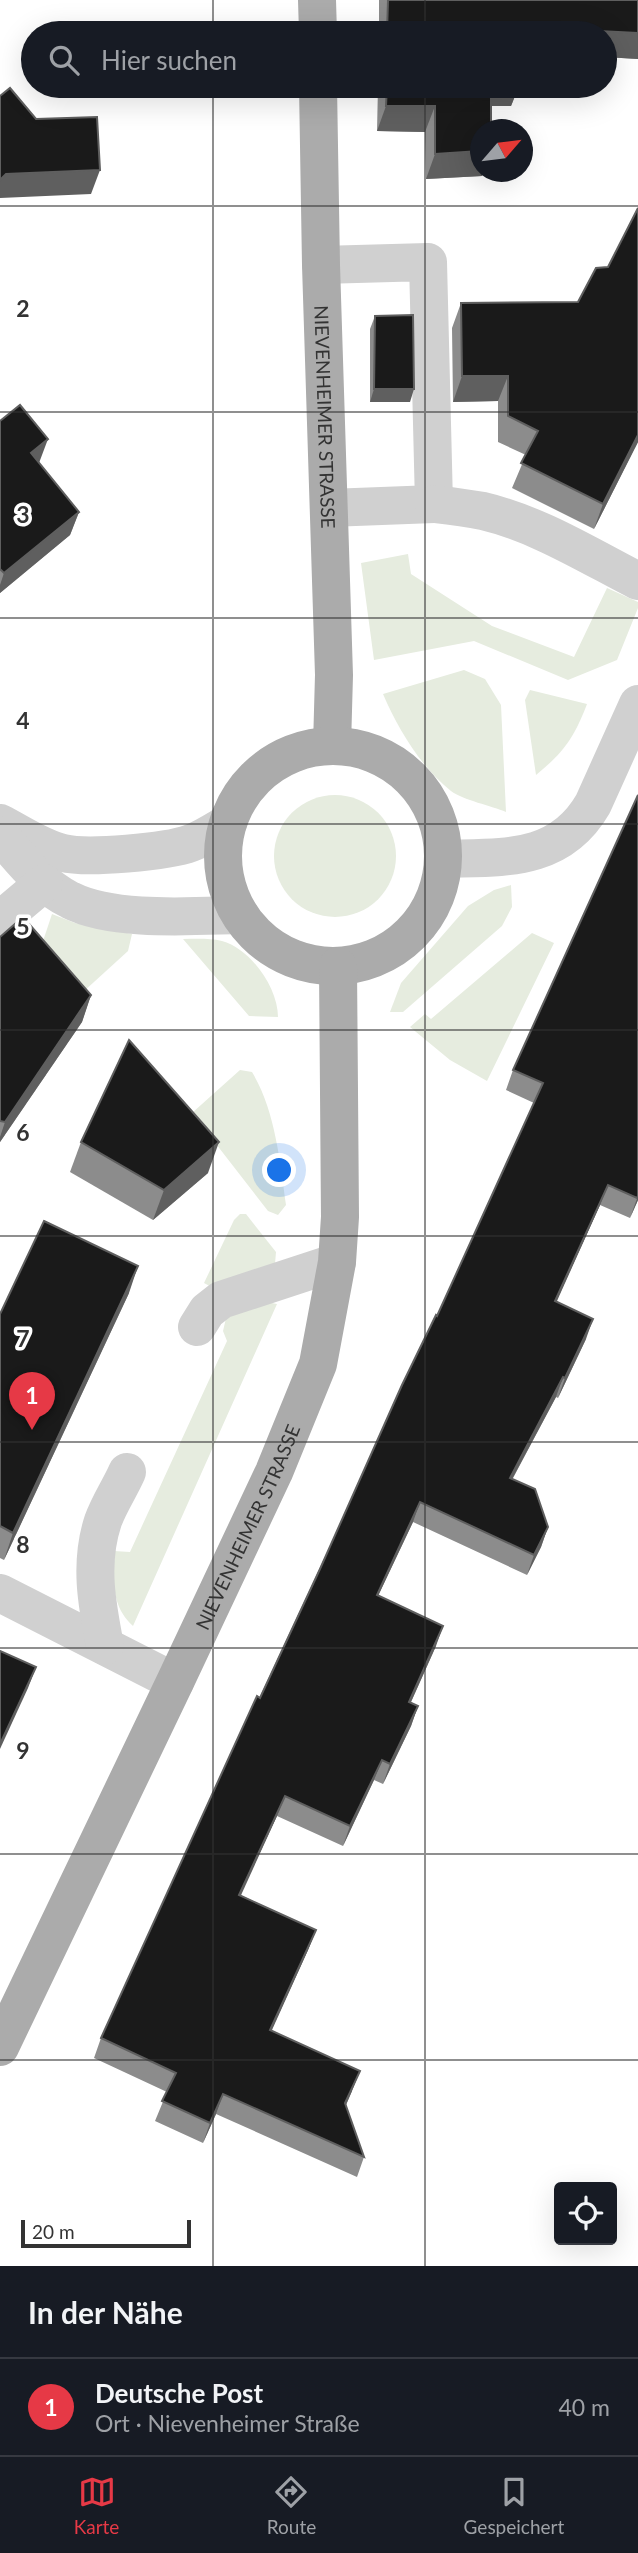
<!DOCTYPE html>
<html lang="de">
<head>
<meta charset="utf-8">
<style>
  body { margin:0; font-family:Lato,sans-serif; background:#20242c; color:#f1f3f6 }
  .controls { position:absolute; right:21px; bottom:21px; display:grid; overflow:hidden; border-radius:7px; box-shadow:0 7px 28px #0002 }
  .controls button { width:63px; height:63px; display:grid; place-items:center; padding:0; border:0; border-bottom:2px solid #363941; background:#171b24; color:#f1f3f6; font:35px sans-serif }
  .compass { position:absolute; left:470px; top:119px; width:63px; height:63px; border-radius:50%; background:#171b24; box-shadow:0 7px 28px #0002; rotate:62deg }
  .scale { position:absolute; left:21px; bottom:18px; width:170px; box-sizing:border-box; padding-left:7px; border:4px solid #333; border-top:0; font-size:19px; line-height:24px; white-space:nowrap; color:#333; -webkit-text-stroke:5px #fff; paint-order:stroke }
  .you { position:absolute; left:280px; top:1171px; width:24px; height:24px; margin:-18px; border:5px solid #fff; border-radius:50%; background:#1a73e8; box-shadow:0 0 0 10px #1a73e833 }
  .badge { display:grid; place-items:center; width:46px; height:46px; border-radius:50%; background:#e63946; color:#fff; font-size:23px; font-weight:700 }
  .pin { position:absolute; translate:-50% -58px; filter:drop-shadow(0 2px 4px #0008) }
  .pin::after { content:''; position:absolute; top:37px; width:24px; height:21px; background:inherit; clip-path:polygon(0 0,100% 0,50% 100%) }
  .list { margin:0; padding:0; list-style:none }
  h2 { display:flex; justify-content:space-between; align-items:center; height:91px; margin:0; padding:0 28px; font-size:30px }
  h2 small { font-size:23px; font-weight:400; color:#9ea1a6 }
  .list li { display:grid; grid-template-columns:46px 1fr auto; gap:21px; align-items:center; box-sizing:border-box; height:98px; padding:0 28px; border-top:2px solid #363941 }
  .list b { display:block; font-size:26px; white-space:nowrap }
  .list p { margin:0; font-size:23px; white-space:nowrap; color:#9ea1a6 }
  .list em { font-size:23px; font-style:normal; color:#9ea1a6 }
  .icon { flex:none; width:38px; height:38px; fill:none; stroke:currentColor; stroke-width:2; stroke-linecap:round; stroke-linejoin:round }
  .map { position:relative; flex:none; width:638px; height:2266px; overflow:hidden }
  .search { position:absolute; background:#171b24; box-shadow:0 7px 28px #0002; left:21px; right:21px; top:21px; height:77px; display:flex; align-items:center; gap:18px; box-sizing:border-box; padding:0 24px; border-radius:38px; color:#9ea1a6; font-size:26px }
  .sheet { height:189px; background:#171b24 }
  nav { display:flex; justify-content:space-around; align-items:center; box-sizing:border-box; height:98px; border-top:2px solid #363941; background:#171b24; font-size:19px; color:#9ea1a6 }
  nav a { display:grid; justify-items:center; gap:4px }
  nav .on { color:#e63946 }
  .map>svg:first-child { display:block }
  .green { fill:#e6ecdf }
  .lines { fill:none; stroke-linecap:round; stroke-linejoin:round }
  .minor { stroke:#d0d0d0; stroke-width:38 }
  .major { stroke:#ababab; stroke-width:38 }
  .wall { fill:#8c8c8c }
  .shaded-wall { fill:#5f5f5f }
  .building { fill:#1a1a1a; stroke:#5f5f5f; stroke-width:2 }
  .grid { fill:none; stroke:#333; stroke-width:2; stroke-opacity:0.55 }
  .labels { text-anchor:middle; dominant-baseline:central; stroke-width:7; stroke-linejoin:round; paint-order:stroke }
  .street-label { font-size:19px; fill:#333; stroke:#fff }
  .grid-label { font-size:23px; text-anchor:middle; font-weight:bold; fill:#333; stroke:#fff; stroke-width:7; stroke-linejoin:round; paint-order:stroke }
</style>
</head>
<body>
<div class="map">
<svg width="638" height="2266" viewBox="0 0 638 2266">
  <rect width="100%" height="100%" fill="#fff"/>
  <!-- green -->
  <g class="green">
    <polygon points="408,554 411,574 492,626 574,657 607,588 638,602 638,608 617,660 568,680 474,641 374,660 361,563"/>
    <path d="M464,670L485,679L501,705L506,812C492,806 463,800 451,791C421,767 398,729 383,694Z"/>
    <path d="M530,690L587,704C574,738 564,752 536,775L525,700Z"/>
    <circle cx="335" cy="856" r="61"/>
    <polygon points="511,885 512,907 502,926 403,1012 390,1012 401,983 468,906 494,890"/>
    <polygon points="52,914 75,923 132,934 128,951 83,992 41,947"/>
    <polygon points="532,933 554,943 487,1081 450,1060 410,1027 425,1014 431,1019"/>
    <path d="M183,939C196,939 209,938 222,941C251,949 278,988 278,1017L249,1016Z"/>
    <path d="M240,1070L252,1072C275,1110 280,1161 286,1205L278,1215L268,1211L192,1113Z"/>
    <polygon points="240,1214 246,1214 276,1252 275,1264 215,1289 204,1283 234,1220"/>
    <path d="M256,1300L277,1304L133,1626C110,1605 114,1579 114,1551L130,1552L227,1341L223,1331L227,1314Z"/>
  </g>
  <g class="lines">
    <!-- minor -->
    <g class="minor">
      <polyline points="321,265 428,262 434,504 329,508"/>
      <path d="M434,504C451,506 467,508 483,511C538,524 589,556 638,581"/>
      <path d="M0,823C20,833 41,848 63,853C87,859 167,852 191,843C204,838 216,830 228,823"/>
      <path d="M0,835C21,859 41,886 70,900C113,922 192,916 240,915"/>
      <path d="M443,859C502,857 559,863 593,804L638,704"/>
      <polyline points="0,920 44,883"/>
      <polyline points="197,1327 207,1311 221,1300 337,1262"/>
      <polyline points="0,1593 175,1682"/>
      <path d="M105,1646C97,1605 89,1563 103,1521C109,1504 120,1488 127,1472"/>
    </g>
    <!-- major -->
    <g class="major">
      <polyline points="317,0 318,33"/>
      <path id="s1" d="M318,86L321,265L334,675L332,746"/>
      <circle cx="333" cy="856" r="110"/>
      <path id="s2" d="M0,2047L175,1682L274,1472L318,1364L337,1262L340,1217L338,966"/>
    </g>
  </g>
  <!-- wall -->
  <g class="wall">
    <polygon points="379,0 638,0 638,59 605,57 605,33 379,33"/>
    <polygon points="378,86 519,86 511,106 491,106 482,176 426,179 425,132 377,131"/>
    <polygon points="608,267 638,442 594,529 512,488 526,455 498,442 498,401 453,402 452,328 461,303 578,302"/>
    <polygon points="375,316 410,402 370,402 370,329"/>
    <polygon points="0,421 39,463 79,512 70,535 0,593"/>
    <polygon points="638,795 638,1200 630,1218 600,1205 556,1302 586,1339 558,1398 556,1397 512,1480 548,1527 541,1547 527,1575 413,1522 378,1596 436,1646 411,1702 418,1706 411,1726 383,1784 374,1780 343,1846 277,1816 240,1895 316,1930 308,1950 271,2031 352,2091 346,2105 364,2157 357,2177 216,2114 203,2143 155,2121 167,2092 94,2058 101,2038 437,1316 534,1103 506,1090 513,1070"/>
    <polygon points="0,937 91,995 82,1022 0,1142"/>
    <polygon points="81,1142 208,1173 153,1220 70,1172"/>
    <polygon points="129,1293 4,1560 0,1558 0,1314"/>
  </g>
  <!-- shaded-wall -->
  <g class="shaded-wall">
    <polygon points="520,27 638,33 638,59 605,57 605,33 518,33"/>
    <polygon points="489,86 519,86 511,106 482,106"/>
    <polygon points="386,106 435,106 425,132 377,131"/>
    <polygon points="480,151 480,172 484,172 482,176 426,179 435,154"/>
    <polygon points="100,170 91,194 0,198 0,180 6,174"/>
    <polygon points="462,376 508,376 498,401 453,402"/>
    <polygon points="374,389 414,389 410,402 370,402"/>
    <polygon points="638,435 638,442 594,529 603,504"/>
    <polygon points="48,439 39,463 31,453"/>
    <polygon points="79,512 70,535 0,593 0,585 4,573"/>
    <polygon points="91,995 82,1022 0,1142 0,1137 5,1122"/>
    <polygon points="219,1142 208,1173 153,1220 164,1190"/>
    <polygon points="608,1185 600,1205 548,1321 555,1301"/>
    <polygon points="638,1196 638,1200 630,1218"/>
    <polygon points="138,1266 129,1293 4,1560 13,1533"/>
    <polygon points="593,1319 586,1339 558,1398 565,1378"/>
    <polygon points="563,1377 556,1397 502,1498 510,1478"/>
    <polygon points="420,1502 413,1522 369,1615 377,1595"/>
    <polygon points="548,1527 541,1547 527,1575 534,1555"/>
    <polygon points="443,1626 436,1646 402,1722 409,1702"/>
    <polygon points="36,1667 28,1688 0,1749 0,1744"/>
    <polygon points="418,1706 411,1726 383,1784 390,1764"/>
    <polygon points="382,1760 374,1780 343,1846 350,1826"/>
    <polygon points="285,1796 277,1816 232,1915 239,1895"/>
    <polygon points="316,1930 308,1950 263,2050 270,2030"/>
    <polygon points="360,2071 352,2091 338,2123 345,2103"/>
    <polygon points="223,2094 216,2114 203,2143 210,2123"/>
  </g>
  <!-- building -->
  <g class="building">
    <polygon points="388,0 638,0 638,33 520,27 520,33 387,33"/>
    <polygon points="387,86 491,86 491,130 480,130 480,151 435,154 435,106 386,106"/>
    <polygon points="10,88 36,119 97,117 100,170 6,174 0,180 0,96"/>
    <polygon points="638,208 638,435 603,504 521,463 538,431 508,416 508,376 462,376 461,303 578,302 596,268 608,267"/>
    <polygon points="413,315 414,389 374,389 375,316"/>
    <polygon points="20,405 48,439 31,453 79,512 4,573 0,569 0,421"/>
    <polygon points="638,795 638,1196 637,1198 608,1185 555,1301 593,1319 565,1378 563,1377 510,1478 535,1489 548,1527 534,1555 420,1502 377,1595 443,1626 409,1702 418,1706 390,1764 382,1760 350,1826 285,1796 239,1895 316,1930 270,2030 360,2071 345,2103 364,2157 223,2094 210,2123 162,2101 176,2073 101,2038 257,1696 260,1698 320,1569 402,1385 436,1315 437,1316 543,1083 513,1070"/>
    <polygon points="23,917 91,995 5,1122 0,1121 0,937"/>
    <polygon points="129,1040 219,1142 164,1190 81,1142"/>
    <polygon points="44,1221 138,1266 13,1533 0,1526 0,1314"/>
    <polygon points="0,1651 36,1667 0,1744"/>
  </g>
  <!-- grid -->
  <path class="grid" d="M213,0V33M425,0V33M213,86V2266M425,86V2266M0,206H638M0,412H638M0,618H638M0,824H638M0,1030H638M0,1236H638M0,1442H638M0,1648H638M0,1854H638M0,2060H638"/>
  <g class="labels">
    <!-- street labels -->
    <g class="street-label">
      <text stroke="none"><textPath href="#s1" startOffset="331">NIEVENHEIMER STRASSE</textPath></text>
      <text stroke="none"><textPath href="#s2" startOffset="576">NIEVENHEIMER STRASSE</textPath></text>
    </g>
  </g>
  <g class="grid-label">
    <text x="23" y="317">2</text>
    <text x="23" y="523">3</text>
    <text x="23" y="729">4</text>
    <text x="23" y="935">5</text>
    <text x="23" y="1141">6</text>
    <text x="23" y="1347">7</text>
    <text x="23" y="1553">8</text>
    <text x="23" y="1759">9</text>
  </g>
</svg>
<div class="controls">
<button><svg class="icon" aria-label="locate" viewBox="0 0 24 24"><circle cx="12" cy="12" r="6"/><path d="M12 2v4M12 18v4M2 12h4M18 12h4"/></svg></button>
</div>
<svg class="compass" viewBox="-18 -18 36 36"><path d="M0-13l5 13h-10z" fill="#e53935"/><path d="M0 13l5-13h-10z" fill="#9ea1a6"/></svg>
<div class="scale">20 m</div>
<div class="you"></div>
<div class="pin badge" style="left:32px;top:1430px">1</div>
<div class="search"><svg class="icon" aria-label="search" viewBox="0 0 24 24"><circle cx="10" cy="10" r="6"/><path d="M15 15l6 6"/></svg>Hier suchen</div>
</div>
<section class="sheet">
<h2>In der Nähe<small></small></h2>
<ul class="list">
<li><span class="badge">1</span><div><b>Deutsche Post</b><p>Ort · Nievenheimer Straße</p></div><em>40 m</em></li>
</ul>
</section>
<nav>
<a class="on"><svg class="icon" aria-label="map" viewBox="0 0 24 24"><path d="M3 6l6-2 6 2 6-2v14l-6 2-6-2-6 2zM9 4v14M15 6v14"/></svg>Karte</a>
<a><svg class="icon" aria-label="directions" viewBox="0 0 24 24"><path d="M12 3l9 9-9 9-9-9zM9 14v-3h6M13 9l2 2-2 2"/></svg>Route</a>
<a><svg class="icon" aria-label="saved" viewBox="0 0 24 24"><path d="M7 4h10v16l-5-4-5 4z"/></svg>Gespeichert</a>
</nav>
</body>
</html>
